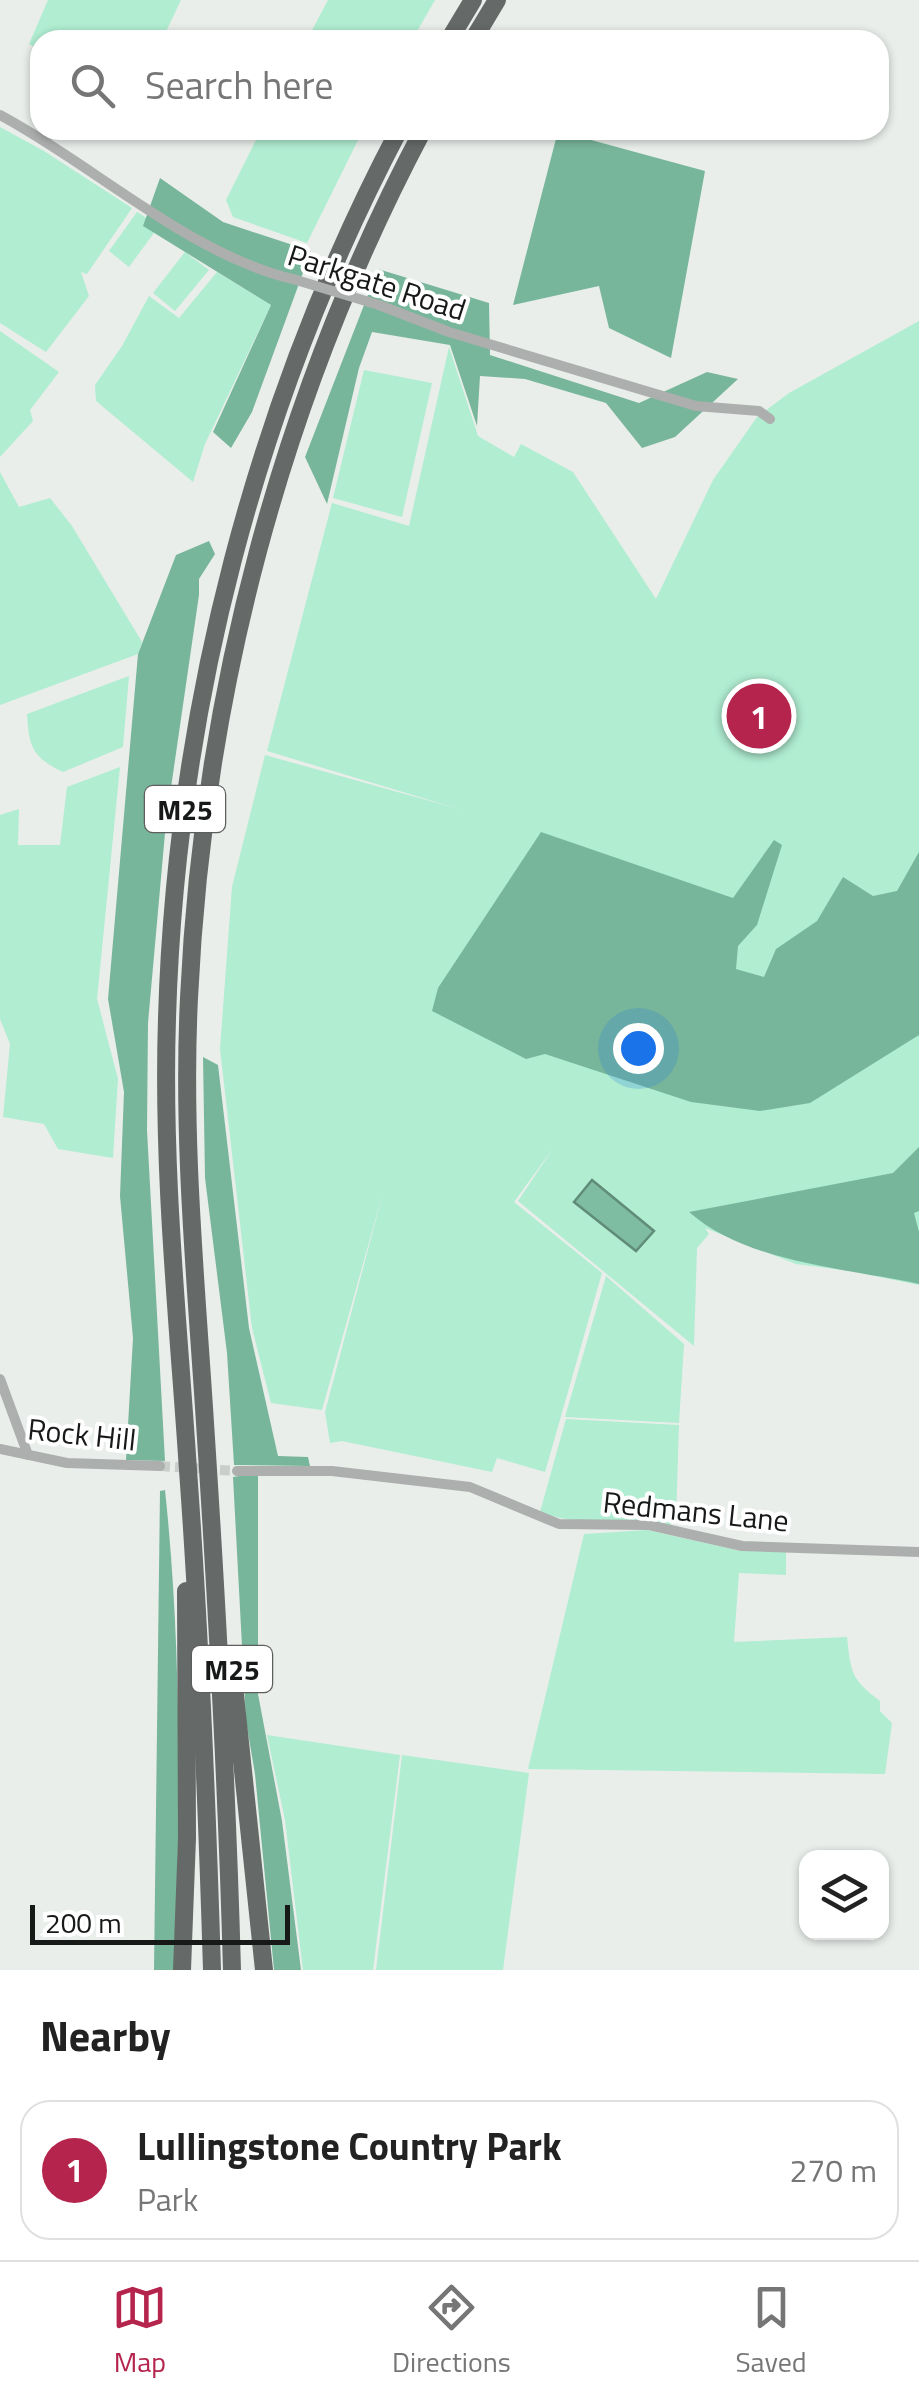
<!DOCTYPE html>
<html lang="en">
<head>
<meta charset="utf-8">
<style>
  body { margin:0; font-family:"Titillium Web",sans-serif; background:#f6f6f6; color:#222 }
  .controls { position:absolute; right:30px; bottom:30px; display:grid; overflow:hidden; border-radius:20px; box-shadow:0 2px 8px #0004 }
  .controls button { width:90px; height:90px; display:grid; place-items:center; padding:0; border:0; border-bottom:2px solid #e0e0e0; background:#fff; color:#222; font:50px sans-serif }
  .scale { position:absolute; left:30px; bottom:25px; width:260px; box-sizing:border-box; padding-left:10px; border:5px solid #171918; border-top:0; font-size:28px; line-height:35px; white-space:nowrap; color:#171918; -webkit-text-stroke:8px #fff; paint-order:stroke }
  .you { position:absolute; left:638px; top:1048px; width:35px; height:35px; margin:-25px; border:8px solid #fff; border-radius:50%; background:#1a73e8; box-shadow:0 0 0 15px #1a73e833 }
  .badge { display:grid; place-items:center; width:65px; height:65px; border-radius:50%; background:#b5244c; color:#fff; font-size:32px; font-weight:700 }
  .pin { position:absolute; translate:-50% -50%; border:5px solid #fff; box-shadow:0 2px 10px #0006 }
  .list { margin:0; padding:0; list-style:none }
  h2 { display:flex; justify-content:space-between; align-items:center; height:130px; margin:0; padding:0 40px; font-size:42px }
  h2 small { font-size:32px; font-weight:400; color:#767676 }
  .list li { display:grid; grid-template-columns:65px 1fr auto; gap:30px; align-items:center; box-sizing:border-box; height:140px; margin:0 20px 20px; padding:0 20px; border:2px solid #e0e0e0; border-radius:30px }
  .list b { display:block; font-size:38px; white-space:nowrap }
  .list p { margin:0; font-size:32px; white-space:nowrap; color:#767676 }
  .list em { font-size:32px; font-style:normal; color:#767676 }
  .icon { flex:none; width:55px; height:55px; fill:none; stroke:currentColor; stroke-width:2; stroke-linecap:round; stroke-linejoin:round }
  .map { position:relative; flex:none; width:919px; height:1970px; overflow:hidden }
  .search { position:absolute; background:#fff; box-shadow:0 2px 8px #0004; left:30px; right:30px; top:30px; height:110px; display:flex; align-items:center; gap:25px; box-sizing:border-box; padding:0 35px; border-radius:30px; color:#767676; font-size:38px }
  .sheet { height:290px; background:#fff }
  nav { display:flex; justify-content:space-around; align-items:center; box-sizing:border-box; height:140px; border-top:2px solid #e0e0e0; background:#fff; font-size:28px; color:#767676 }
  nav a { display:grid; justify-items:center; gap:5px }
  nav .on { color:#b5244c }
  .map>svg:first-child { display:block }
  .green { fill:#b0edd1 }
  .forest { fill:#78b69b }
  .water { fill:#7fbda2; stroke:#608c79; stroke-width:2.5 }
  .lines { fill:none; stroke-linecap:round; stroke-linejoin:round }
  .minor-tunnel { stroke:#cacecb; stroke-width:10; stroke-dasharray:10 5; stroke-linecap:butt }
  .minor { stroke:#adafae; stroke-width:10 }
  .motorway { stroke:#656a68; stroke-width:18 }
  .minor-bridge { stroke:#adafae; stroke-width:10 }
  .labels { text-anchor:middle; dominant-baseline:central; stroke-width:8; stroke-linejoin:round; paint-order:stroke }
  .shield { fill:#fff; stroke:#5d5e5d; stroke-width:2.5 }
  .shield-label { font-size:28px; font-weight:bold; fill:#171918 }
  .street-label { font-size:30px; fill:#171918; stroke:#fff }
</style>
</head>
<body>
<div class="map">
<svg width="919" height="1970" viewBox="0 0 919 1970">
  <rect width="100%" height="100%" fill="#e9eeeb"/>
  <!-- green -->
  <g class="green">
    <polygon points="48,0 181,0 162,40 40,40 40,50 29,44"/>
    <polygon points="328,0 435,0 412,40 307,40"/>
    <polygon points="0,127 44,151 132,208 87,274 81,272 89,296 46,352 0,323"/>
    <polygon points="261,130 363,130 307,243 233,217 226,200"/>
    <polygon points="137,212 159,226 129,267 109,251"/>
    <polygon points="185,252 209,270 175,311 153,293"/>
    <polygon points="217,272 271,305 205,444 193,482 96,401 95,385 122,346 149,296 179,318"/>
    <polygon points="919,321 919,1285 850,1271 796,1264 705,1228 709,1234 697,1248 694,1346 518,1201 554,1147 514,1202 602,1273 545,1472 497,1458 492,1472 342,1441 330,1443 325,1412 384,1189 322,1410 271,1403 252,1328 220,1049 232,887 265,755 459,809 267,751 332,503 409,526 449,347 478,436 514,457 521,444 573,472 656,599 713,480 757,417 789,393"/>
    <polygon points="0,331 59,372 30,410 33,421 0,457"/>
    <polygon points="364,370 432,383 402,517 333,498"/>
    <polygon points="0,472 19,507 50,498 72,526 142,642 138,654 0,705"/>
    <path d="M129,676L123,747L63,772C32,757 29,747 27,714Z"/>
    <polygon points="120,767 97,999 118,1079 113,1158 58,1149 44,1124 3,1117 10,1044 0,1019 0,815 19,809 18,845 60,845 67,787"/>
    <polygon points="606,1276 684,1344 679,1423 565,1417"/>
    <path d="M566,1419L679,1425L676,1518L670,1526C627,1516 578,1528 540,1512Z"/>
    <path d="M647,1530L741,1551L786,1549V1575L739,1573L734,1642L847,1637C851,1673 851,1679 880,1701V1711L892,1723L885,1774L528,1769L584,1534Z"/>
    <polygon points="267,1735 400,1755 373,1970 303,1970 285,1820"/>
    <polygon points="402,1755 529,1773 503,1970 376,1970"/>
  </g>
  <!-- forest -->
  <g class="forest">
    <polygon points="558,131 705,171 671,358 609,328 599,286 513,305"/>
    <polygon points="160,178 223,222 311,251 252,412 231,448 213,432 271,305 143,226"/>
    <polygon points="378,269 489,303 490,355 639,403 707,372 738,379 675,437 642,448 606,403 525,379 480,376 477,426 450,345 372,332 359,368 327,504 305,457"/>
    <polygon points="209,541 215,554 199,579 199,595 166,822 148,1023 147,1130 165,1461 126,1460 133,1338 120,1196 124,1092 108,999 138,654 176,555"/>
    <polygon points="541,832 733,898 774,840 782,845 757,925 738,946 736,969 764,977 776,949 817,921 843,877 873,896 897,891 919,852 919,1035 810,1103 760,1111 691,1102 545,1054 526,1059 432,1011 438,988"/>
    <polygon points="203,1057 218,1065 249,1328 278,1456 308,1457 310,1466 234,1465 227,1353 205,1178"/>
    <path d="M919,1147V1211L914,1213L919,1232V1284C846,1268 747,1263 689,1212L893,1173Z"/>
    <polygon points="258,1473 258,1694 282,1821 301,1970 274,1970 255,1774 246,1721 233,1477"/>
    <path d="M165,1490C182,1650 180,1810 175,1970H154L160,1491Z"/>
  </g>
  <!-- water -->
  <polygon class="water" points="592,1180 654,1231 636,1251 574,1202"/>
  <g class="lines">
    <!-- minor-tunnel -->
    <polyline class="minor-tunnel" points="160,1466 237,1471"/>
    <!-- minor -->
    <g class="minor">
      <path d="M0,115C94,165 190,255 293,279"/>
      <polyline points="379,305 449,332 696,406 759,411 770,419"/>
      <polyline points="0,1379 28,1455"/>
      <polyline points="0,1449 67,1463 160,1466"/>
      <polyline points="237,1471 332,1471 470,1487 559,1524 649,1525 742,1546 919,1552"/>
    </g>
    <!-- motorway -->
    <g class="motorway">
      <polyline points="449,40 473,0"/>
      <polyline points="473,40 497,0"/>
      <polyline points="231,1657 264,1970"/>
      <polyline points="182,1970 187,1838 186,1591"/>
      <path d="M212,1970C207,1803 200,1637 188,1470C178,1319 162,1169 167,1018C176,711 256,401 399,130"/>
      <path d="M232,1970C227,1787 217,1605 205,1423C196,1281 182,1140 189,998C203,696 281,398 423,130"/>
    </g>
    <!-- minor-bridge -->
    <polyline class="minor-bridge" points="293,279 379,305"/>
  </g>
  <g class="labels">
    <!-- shield labels -->
    <g class="shield">
      <rect x="145" y="786" width="80" height="46" rx="8"/>
      <rect x="192" y="1646" width="80" height="46" rx="8"/>
    </g>
    <g class="shield-label">
      <text x="185" y="809">M25</text>
      <text x="232" y="1669">M25</text>
    </g>
    <!-- street labels -->
    <g class="street-label">
      <text transform="translate(377 282) rotate(18)">Parkgate Road</text>
      <text transform="translate(82 1434) rotate(6)">Rock Hill</text>
      <text transform="translate(696 1511) rotate(6)">Redmans Lane</text>
    </g>
  </g>
</svg>
<div class="controls">
<button><svg class="icon" aria-label="layers" viewBox="0 0 24 24"><path d="M12 4l9 5-9 5-9-5zM3 14l9 5 9-5"/></svg></button>
</div>
<div class="scale">200 m</div>
<div class="you"></div>
<div class="pin badge" style="left:759px;top:716px">1</div>
<div class="search"><svg class="icon" aria-label="search" viewBox="0 0 24 24"><circle cx="10" cy="10" r="6"/><path d="M15 15l6 6"/></svg>Search here</div>
</div>
<section class="sheet">
<h2>Nearby<small></small></h2>
<ul class="list">
<li><span class="badge">1</span><div><b>Lullingstone Country Park</b><p>Park</p></div><em>270 m</em></li>
</ul>
</section>
<nav>
<a class="on"><svg class="icon" aria-label="map" viewBox="0 0 24 24"><path d="M3 6l6-2 6 2 6-2v14l-6 2-6-2-6 2zM9 4v14M15 6v14"/></svg>Map</a>
<a><svg class="icon" aria-label="directions" viewBox="0 0 24 24"><path d="M12 3l9 9-9 9-9-9zM9 14v-3h6M13 9l2 2-2 2"/></svg>Directions</a>
<a><svg class="icon" aria-label="saved" viewBox="0 0 24 24"><path d="M7 4h10v16l-5-4-5 4z"/></svg>Saved</a>
</nav>
</body>
</html>
